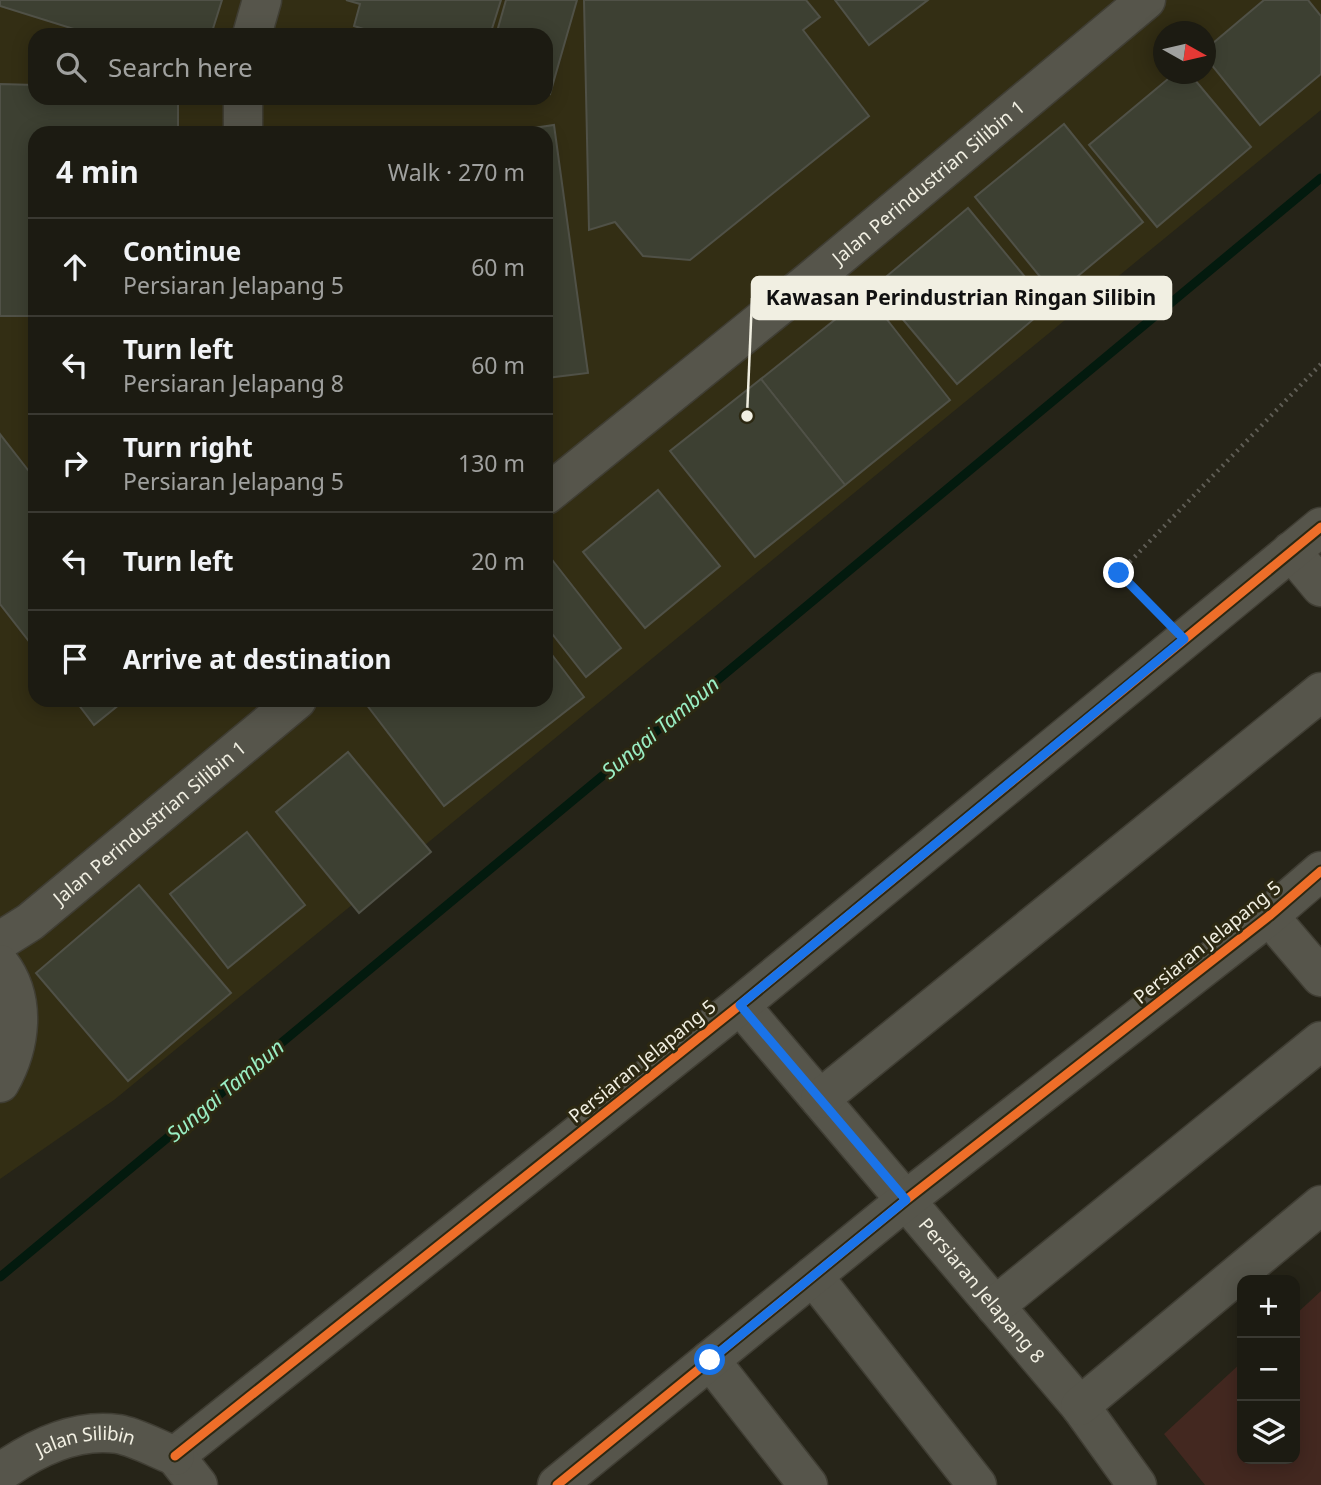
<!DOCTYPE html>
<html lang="en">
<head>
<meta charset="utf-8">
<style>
  body { margin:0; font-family:"Noto Sans",sans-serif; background:#25241b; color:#f1f3f6 }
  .controls { position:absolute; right:21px; bottom:21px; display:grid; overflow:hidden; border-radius:14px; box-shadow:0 4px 18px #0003 }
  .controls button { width:63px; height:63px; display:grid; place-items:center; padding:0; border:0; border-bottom:2px solid #3a3932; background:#1c1b12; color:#f1f3f6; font:35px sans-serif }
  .compass { position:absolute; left:1153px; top:21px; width:63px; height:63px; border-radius:50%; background:#1c1b12; box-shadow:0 4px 18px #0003; rotate:98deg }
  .stop { position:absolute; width:21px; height:21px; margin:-16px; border:5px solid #1a73e8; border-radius:50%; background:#fff }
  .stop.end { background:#1a73e8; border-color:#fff; box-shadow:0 2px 7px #0008 }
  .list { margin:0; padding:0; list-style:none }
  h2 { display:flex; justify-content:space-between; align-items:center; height:91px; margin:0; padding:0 28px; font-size:30px }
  h2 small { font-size:23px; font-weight:400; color:#a0a19f }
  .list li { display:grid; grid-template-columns:46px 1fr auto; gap:21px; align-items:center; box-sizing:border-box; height:98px; padding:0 28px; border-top:2px solid #3a3932 }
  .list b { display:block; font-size:26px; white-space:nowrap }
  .list p { margin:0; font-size:23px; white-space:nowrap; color:#a0a19f }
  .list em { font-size:23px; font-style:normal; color:#a0a19f }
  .icon { flex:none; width:38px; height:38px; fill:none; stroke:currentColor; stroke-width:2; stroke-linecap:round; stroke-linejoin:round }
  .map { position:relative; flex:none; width:1321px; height:1485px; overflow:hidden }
  .search { position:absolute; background:#1c1b12; box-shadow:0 4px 18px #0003; left:28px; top:28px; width:525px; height:77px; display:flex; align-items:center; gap:18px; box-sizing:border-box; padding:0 24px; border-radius:21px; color:#a0a19f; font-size:26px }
  .panel { position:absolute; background:#1c1b12; box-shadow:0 4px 18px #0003; left:28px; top:126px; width:525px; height:581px; border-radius:21px }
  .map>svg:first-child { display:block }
  .built { fill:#332e14; fill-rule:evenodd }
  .green { fill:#432820 }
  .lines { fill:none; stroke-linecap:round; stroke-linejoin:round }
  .stream { stroke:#031a0e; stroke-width:9 }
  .building { fill:#3d4032; stroke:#505147; stroke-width:2 }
  .minor-casing { stroke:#403e34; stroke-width:41 }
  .path { stroke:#605e56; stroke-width:4.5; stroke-dasharray:2 5; stroke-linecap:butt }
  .minor { stroke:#56554b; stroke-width:38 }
  .cycleway-casing { stroke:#2c2812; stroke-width:13 }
  .cycleway { stroke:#ee6e29; stroke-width:9 }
  .route { stroke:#1a73e8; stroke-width:9 }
  .labels { text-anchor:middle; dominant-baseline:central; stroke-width:6; stroke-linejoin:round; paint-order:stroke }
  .street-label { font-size:19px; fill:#f1efe2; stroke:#2c2812 }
  .water-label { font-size:21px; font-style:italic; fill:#9aeec4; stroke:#2c2812 }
  .leader { fill:none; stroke:#f1efe2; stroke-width:2.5 }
  .callout-dot { fill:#f1efe2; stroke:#2c2812; stroke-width:2.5 }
  .callout { fill:#f1efe2; stroke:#f1efe2; stroke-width:2.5 }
  .callout-label { font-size:21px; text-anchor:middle; font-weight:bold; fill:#111 }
</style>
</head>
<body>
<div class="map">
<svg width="1321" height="1485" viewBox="0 0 1321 1485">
  <rect width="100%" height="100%" fill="#262418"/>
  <!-- built -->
  <path class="built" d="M0,0H1321V110L114,1100L0,1179ZM1164,32H1206V74H1164ZM35,35H546V98H35ZM35,133H546V700H35Z"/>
  <!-- green -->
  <polygon class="green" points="1321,1291 1321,1485 1205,1485 1164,1434 1242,1362 1242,1459 1295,1459 1295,1315"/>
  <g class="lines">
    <!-- stream -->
    <polyline class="stream" points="0,1277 1321,178"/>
  </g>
  <!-- building -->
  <g class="building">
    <polygon points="0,0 222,0 211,35 93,35 0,6"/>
    <polygon points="346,0 501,0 490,35 383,35 354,26 360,4"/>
    <polygon points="506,0 577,0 550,94 546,93 546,35 496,35"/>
    <polygon points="584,0 806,0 820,17 803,30 869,116 690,260 643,256 615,222 589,230"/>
    <polygon points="835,0 928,0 869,45"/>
    <polygon points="1264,0 1308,0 1321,16 1321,74 1260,125 1206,58 1206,49"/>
    <polygon points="1174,74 1190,74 1251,147 1157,227 1089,145"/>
    <polygon points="0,84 35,85 35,98 178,98 178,133 35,133 35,316 0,316"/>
    <polygon points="1064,124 1143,222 1055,295 975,197"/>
    <polygon points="554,125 588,373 546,378 546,133 499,133"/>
    <polygon points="968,208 1049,306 957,384 875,286"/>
    <polygon points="867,294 950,400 845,485 761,379"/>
    <polygon points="761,379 845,485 755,557 670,451"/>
    <polygon points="0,434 35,479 35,649 0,604"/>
    <polygon points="658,490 720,566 645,628 583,552"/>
    <polygon points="553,561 621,648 586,677 546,626 546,567"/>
    <polygon points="546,647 584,697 444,806 363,700 546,700"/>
    <polygon points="75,700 125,700 94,725"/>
    <polygon points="348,752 431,852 359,913 276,812"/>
    <polygon points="247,832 305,905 228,968 170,894"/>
    <polygon points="139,885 231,993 128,1081 36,973"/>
  </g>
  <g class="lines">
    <!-- minor casing -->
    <g class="minor-casing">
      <g id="minor">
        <polyline points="252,35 262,0"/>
        <polyline points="243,133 243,98"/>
        <path id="s1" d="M546,495L810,281L1146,0"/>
        <polyline points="1291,551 1321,587"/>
        <polyline points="1269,916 1321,977"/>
        <path id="s2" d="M0,941L30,922L297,700"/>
        <path d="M0,964C27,999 21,1046 0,1083"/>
        <path id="s3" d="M740,1005L1080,1406L1137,1485"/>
        <polyline points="820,1099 1321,692"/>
        <polyline points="813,1276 977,1485"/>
        <polyline points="995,1306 1321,1041"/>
        <polyline points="710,1360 808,1485"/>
        <polyline points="1080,1406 1321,1205"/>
        <polyline points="175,1456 740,1005 1321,527"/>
        <polyline points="175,1456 198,1485"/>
        <path id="s4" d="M0,1473C33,1449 75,1428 118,1434C136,1437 157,1449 175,1456"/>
        <polyline points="557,1485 906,1200 1269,916 1321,871"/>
      </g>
    </g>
    <!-- path -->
    <polyline class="path" points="1162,617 1119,573 1321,364"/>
    <!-- minor -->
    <use href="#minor" class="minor"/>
    <!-- cycleway casing -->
    <g class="cycleway-casing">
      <g id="cycleway">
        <polyline points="175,1456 740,1005 1321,527"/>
        <polyline points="557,1485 906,1200 1269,916 1321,871"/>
      </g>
    </g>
    <!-- cycleway -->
    <use href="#cycleway" class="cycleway"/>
  </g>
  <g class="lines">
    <!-- route -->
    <polyline class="route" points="710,1360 906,1200 740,1005 1184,639 1119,573"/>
  </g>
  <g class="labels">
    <!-- street labels -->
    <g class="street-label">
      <text stroke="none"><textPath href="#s1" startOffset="494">Jalan Perindustrian Silibin 1</textPath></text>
      <text stroke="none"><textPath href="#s2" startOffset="191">Jalan Perindustrian Silibin 1</textPath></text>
      <text transform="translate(1207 942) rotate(-39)">Persiaran Jelapang 5</text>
      <text transform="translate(642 1061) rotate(-39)">Persiaran Jelapang 5</text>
      <text stroke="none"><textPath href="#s3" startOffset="374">Persiaran Jelapang 8</textPath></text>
      <text stroke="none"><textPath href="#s4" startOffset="94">Jalan Silibin</textPath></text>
    </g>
    <!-- water labels -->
    <g class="water-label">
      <text transform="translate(660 727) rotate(-40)">Sungai Tambun</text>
      <text transform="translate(225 1090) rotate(-40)">Sungai Tambun</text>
    </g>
  </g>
  <!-- callouts -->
  <path class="leader" d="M747 416L752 298"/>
  <circle class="callout-dot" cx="747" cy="416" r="7"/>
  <rect class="callout" x="752" y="277" width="419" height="42" rx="7"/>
  <g class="callout-label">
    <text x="961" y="305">Kawasan Perindustrian Ringan Silibin</text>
  </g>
</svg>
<div class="controls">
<button>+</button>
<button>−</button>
<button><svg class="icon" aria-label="layers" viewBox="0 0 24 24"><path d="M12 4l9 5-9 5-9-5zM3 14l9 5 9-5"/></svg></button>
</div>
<svg class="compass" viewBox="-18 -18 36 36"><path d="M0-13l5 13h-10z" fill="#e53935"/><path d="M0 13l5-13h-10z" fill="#a0a19f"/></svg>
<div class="stop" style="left:710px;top:1360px"></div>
<div class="stop end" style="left:1119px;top:573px"></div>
<div class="search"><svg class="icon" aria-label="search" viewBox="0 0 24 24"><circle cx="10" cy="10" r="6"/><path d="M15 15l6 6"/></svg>Search here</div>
<section class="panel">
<h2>4 min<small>Walk · 270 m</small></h2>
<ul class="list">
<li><svg class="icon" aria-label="ahead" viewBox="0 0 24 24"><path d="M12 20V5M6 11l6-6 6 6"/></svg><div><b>Continue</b><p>Persiaran Jelapang 5</p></div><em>60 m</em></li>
<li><svg class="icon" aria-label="left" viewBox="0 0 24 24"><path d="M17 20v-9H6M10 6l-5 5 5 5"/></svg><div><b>Turn left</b><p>Persiaran Jelapang 8</p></div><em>60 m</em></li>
<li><svg class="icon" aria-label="right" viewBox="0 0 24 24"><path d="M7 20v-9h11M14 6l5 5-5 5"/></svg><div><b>Turn right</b><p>Persiaran Jelapang 5</p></div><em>130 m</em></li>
<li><svg class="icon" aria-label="left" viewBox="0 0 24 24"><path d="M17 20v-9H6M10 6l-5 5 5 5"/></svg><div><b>Turn left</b></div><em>20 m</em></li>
<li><svg class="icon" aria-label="arrive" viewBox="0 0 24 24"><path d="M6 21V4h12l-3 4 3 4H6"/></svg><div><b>Arrive at destination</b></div></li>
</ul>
</section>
</div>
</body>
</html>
